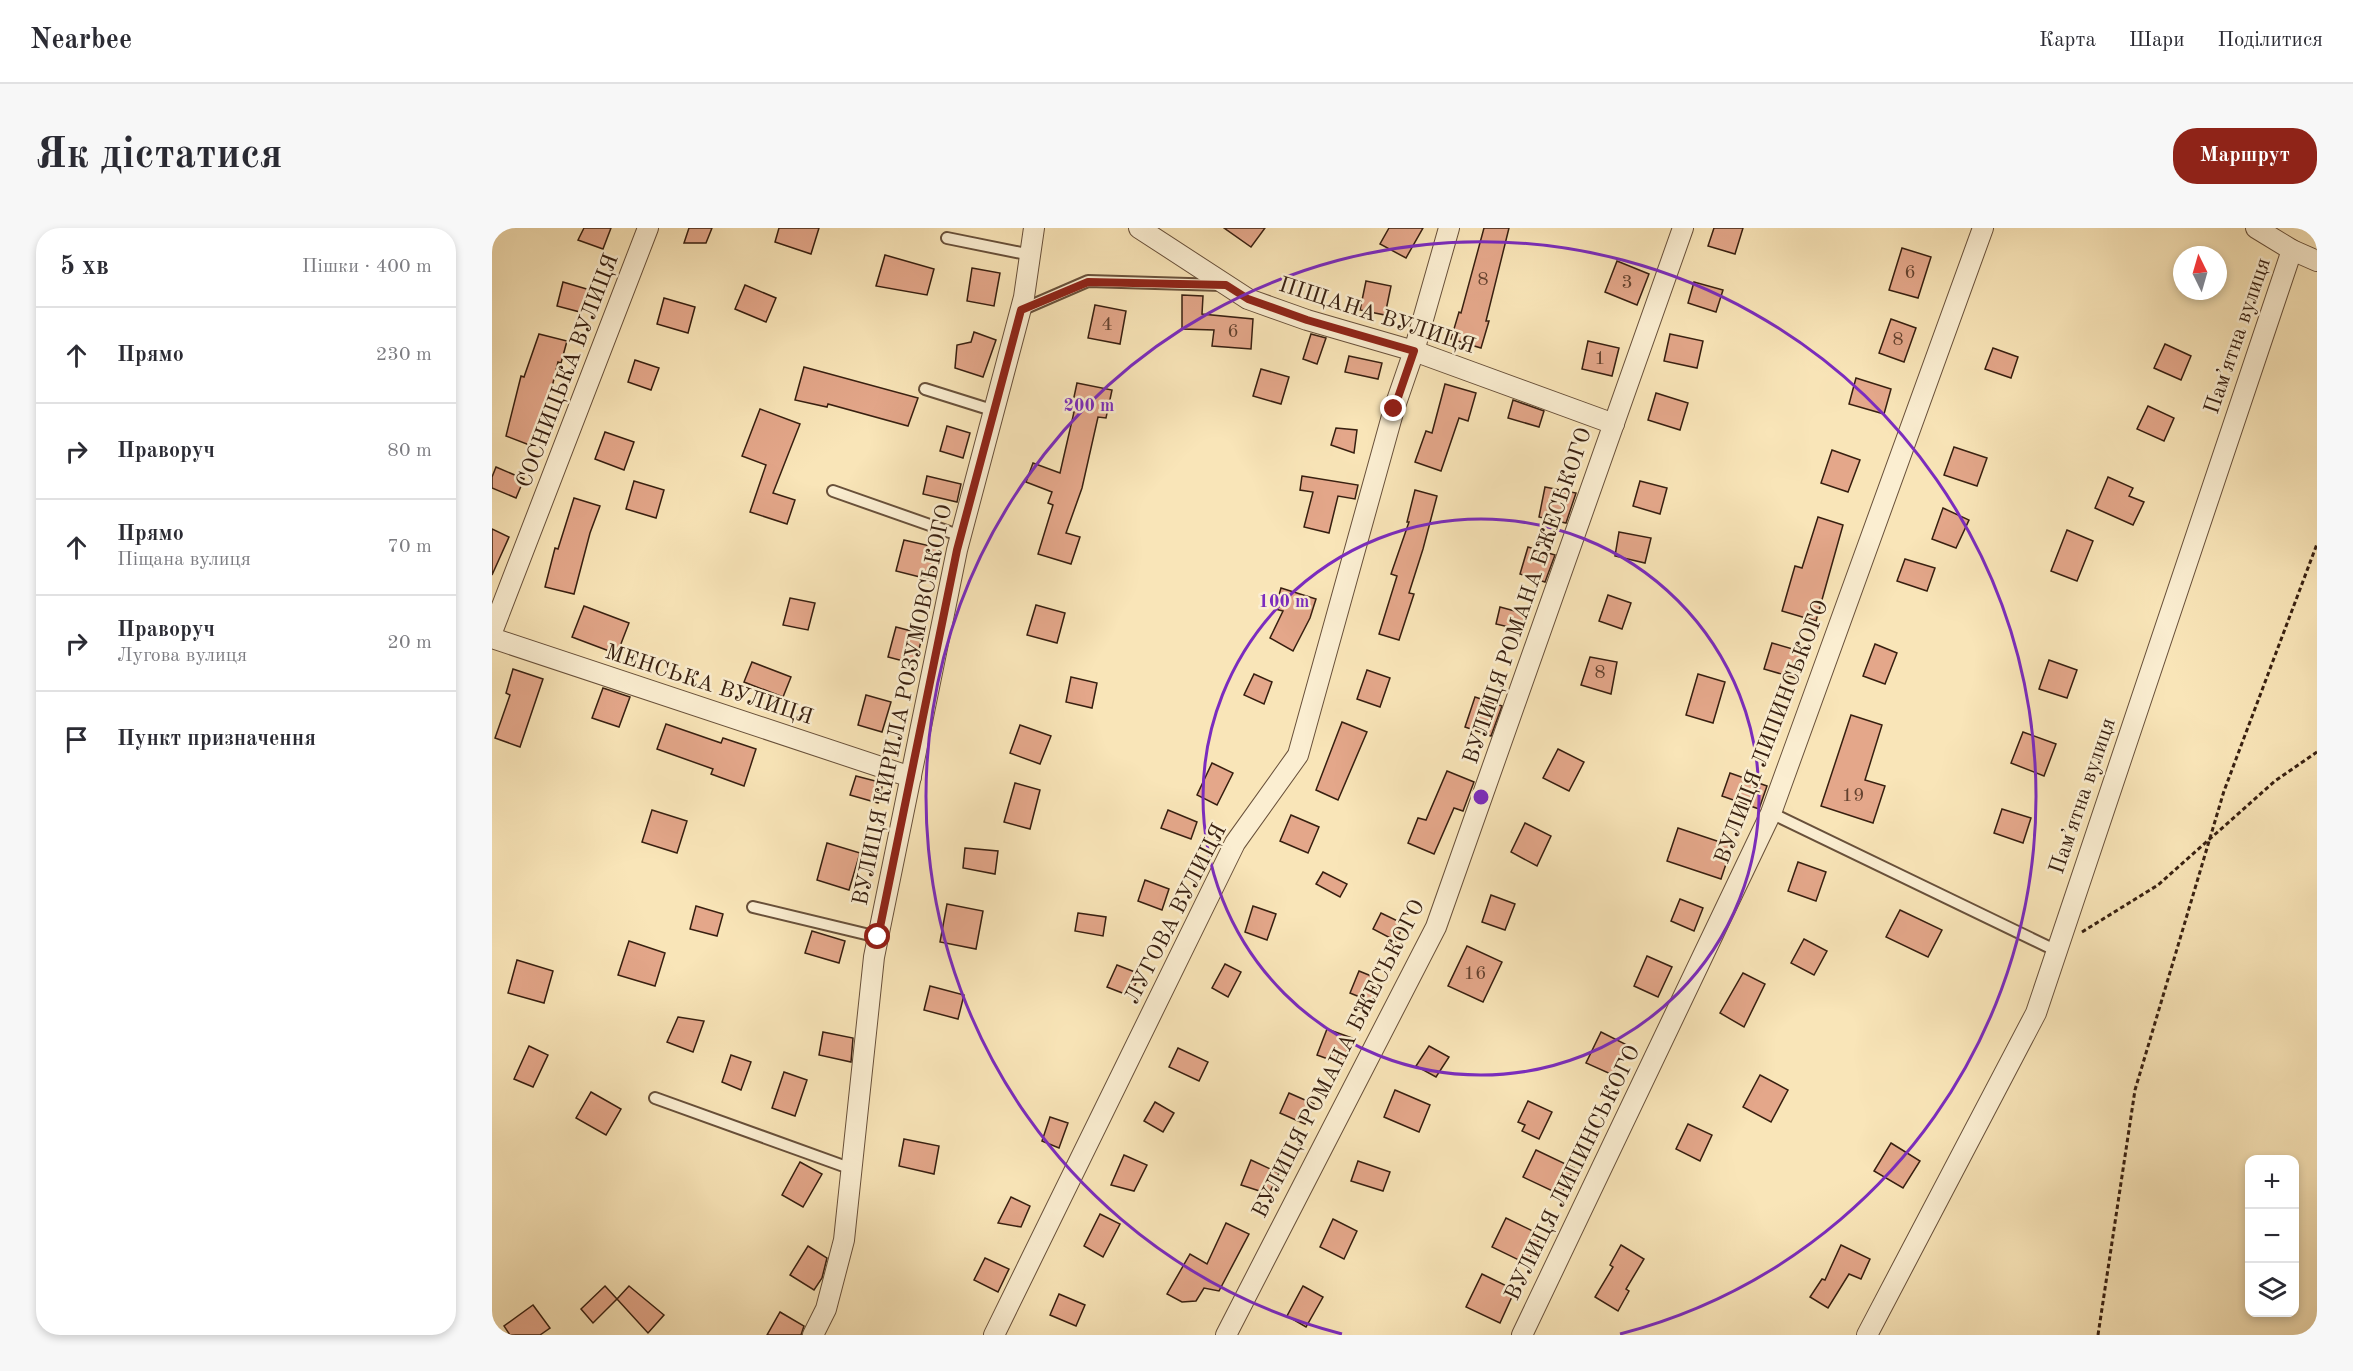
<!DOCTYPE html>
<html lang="uk">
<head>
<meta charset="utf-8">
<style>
  body { margin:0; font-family:"Old Standard TT",serif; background:#f7f7f7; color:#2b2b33 }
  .controls { position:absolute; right:18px; bottom:18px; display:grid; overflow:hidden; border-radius:12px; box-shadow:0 3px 9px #0003 }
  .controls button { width:54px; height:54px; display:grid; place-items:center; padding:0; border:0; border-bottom:2px solid #e1e1e2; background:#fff; color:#2b2b33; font:30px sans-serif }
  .compass { position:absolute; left:1681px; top:18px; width:54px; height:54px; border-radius:50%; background:#fff; box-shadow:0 3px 9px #0003; rotate:355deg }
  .stop { position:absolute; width:18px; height:18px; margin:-14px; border:4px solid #8f2418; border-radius:50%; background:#fff }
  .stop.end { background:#8f2418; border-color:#fff; box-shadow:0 2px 6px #0008 }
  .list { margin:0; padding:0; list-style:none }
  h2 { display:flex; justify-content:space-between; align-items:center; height:78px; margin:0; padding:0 24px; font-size:26px }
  h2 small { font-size:20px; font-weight:400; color:#7c7c81 }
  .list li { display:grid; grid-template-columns:39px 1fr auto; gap:18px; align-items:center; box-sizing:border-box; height:96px; padding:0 24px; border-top:2px solid #e1e1e2 }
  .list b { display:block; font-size:22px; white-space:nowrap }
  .list p { margin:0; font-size:20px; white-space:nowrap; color:#7c7c81 }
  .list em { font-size:20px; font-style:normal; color:#7c7c81 }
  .icon { flex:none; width:33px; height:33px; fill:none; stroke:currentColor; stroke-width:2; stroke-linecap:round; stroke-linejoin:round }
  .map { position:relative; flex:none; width:1825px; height:1107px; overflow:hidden; border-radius:24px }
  header { display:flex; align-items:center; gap:36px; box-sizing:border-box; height:84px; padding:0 30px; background:#fff; border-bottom:2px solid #e1e1e2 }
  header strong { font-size:28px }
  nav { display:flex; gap:33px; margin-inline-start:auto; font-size:21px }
  .intro { display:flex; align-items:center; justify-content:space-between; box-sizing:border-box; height:144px; padding:0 36px }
  h1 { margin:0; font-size:42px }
  .button { padding:15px 27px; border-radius:24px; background:#8f2418; color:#fff; font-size:21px; font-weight:700 }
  main { display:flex; gap:36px; padding:0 36px }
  aside { flex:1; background:#fff; border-radius:24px; box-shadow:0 3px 9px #0003 }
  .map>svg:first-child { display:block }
  .building { fill:#e4a78a; stroke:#371f10; stroke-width:1.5 }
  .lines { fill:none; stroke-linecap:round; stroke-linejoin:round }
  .lane-casing { stroke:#68503a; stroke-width:14 }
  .street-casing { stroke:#68503a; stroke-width:22 }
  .path { stroke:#371f10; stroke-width:3; stroke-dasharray:4.5 3; stroke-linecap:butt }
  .lane { stroke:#fbeed1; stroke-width:10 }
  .street { stroke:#fbeed1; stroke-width:20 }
  .route { stroke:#8f2418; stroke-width:8 }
  .ring { fill:none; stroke:#7b2cbf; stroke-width:3 }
  .labels { text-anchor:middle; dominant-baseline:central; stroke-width:5; stroke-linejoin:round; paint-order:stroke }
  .number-label { font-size:20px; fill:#62412e }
  .street-label { font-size:22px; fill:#371f10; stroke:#fbeed1 }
  .centre { fill:#7b2cbf; stroke:#fbeed1; stroke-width:3 }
  .ring-label { font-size:18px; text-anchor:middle; font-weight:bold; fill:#7b2cbf; stroke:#fbeed1; stroke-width:5; stroke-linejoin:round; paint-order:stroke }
</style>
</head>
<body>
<header>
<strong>Nearbee</strong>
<nav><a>Карта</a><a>Шари</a><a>Поділитися</a></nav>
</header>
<div class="intro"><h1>Як дістатися</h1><a class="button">Маршрут</a></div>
<main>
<aside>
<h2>5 хв<small>Пішки · 400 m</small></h2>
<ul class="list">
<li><svg class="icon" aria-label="ahead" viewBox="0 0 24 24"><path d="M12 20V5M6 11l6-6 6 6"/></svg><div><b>Прямо</b></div><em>230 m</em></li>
<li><svg class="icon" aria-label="right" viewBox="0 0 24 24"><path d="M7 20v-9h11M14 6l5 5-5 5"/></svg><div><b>Праворуч</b></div><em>80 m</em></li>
<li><svg class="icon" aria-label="ahead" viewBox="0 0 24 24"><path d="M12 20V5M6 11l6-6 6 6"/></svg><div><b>Прямо</b><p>Піщана вулиця</p></div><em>70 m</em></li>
<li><svg class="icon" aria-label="right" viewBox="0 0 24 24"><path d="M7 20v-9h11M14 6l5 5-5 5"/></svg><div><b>Праворуч</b><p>Лугова вулиця</p></div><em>20 m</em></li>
<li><svg class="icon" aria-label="arrive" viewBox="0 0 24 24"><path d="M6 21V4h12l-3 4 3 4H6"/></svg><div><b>Пункт призначення</b></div></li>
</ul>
</aside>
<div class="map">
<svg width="1825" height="1107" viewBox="0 0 1825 1107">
  <rect width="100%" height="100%" fill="#f9e5b8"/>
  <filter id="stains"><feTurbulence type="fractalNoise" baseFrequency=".00333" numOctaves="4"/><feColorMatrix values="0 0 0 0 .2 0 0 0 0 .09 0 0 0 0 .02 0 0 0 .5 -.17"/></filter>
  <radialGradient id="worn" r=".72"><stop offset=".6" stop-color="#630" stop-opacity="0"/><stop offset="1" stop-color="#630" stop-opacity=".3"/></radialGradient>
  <!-- building -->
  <g class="building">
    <polygon points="92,0 119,0 111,21 86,12"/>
    <polygon points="197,0 220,0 214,15 192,15"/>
    <polygon points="287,0 327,0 319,26 283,14"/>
    <polygon points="732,0 773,0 759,19"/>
    <polygon points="897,0 931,0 914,30 888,16"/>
    <polygon points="992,0 1017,0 994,93 997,93 989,120 959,111 967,84 969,85"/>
    <polygon points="1222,0 1251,0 1243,26 1216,18"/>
    <polygon points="1410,20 1439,29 1426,70 1397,62"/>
    <polygon points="393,27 442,41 435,67 384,58"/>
    <polygon points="1125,33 1157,46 1145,77 1113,64"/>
    <polygon points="480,40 508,45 502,78 475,73"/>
    <polygon points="874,53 899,58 893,87 868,82"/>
    <polygon points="71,54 98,62 88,84 65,78"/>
    <polygon points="1202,54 1231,62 1224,84 1196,75"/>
    <polygon points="253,57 284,70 274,94 243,81"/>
    <polygon points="690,67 711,68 710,86 761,91 759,121 720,118 722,102 690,101"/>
    <polygon points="172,70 203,79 196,105 165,96"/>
    <polygon points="603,77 634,83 628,116 596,110"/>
    <polygon points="1399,91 1424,100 1412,134 1387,125"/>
    <polygon points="482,104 504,112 491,149 463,140 465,117 479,114"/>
    <polygon points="47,106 75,113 69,135 66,134 55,180 52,179 40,218 14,208 29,148 32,149"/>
    <polygon points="819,106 834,110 825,136 811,131"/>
    <polygon points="1178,106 1211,113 1205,140 1172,133"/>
    <polygon points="1096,113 1127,120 1120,148 1090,141"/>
    <polygon points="1673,116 1699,128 1689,152 1662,140"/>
    <polygon points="1501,120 1526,129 1519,150 1493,141"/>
    <polygon points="857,128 890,135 886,151 853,144"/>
    <polygon points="143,132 167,140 159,162 136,154"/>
    <polygon points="312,139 426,170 416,198 336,176 335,179 303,172"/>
    <polygon points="769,141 797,149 789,176 761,168"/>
    <polygon points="1364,150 1399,161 1392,186 1357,176"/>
    <polygon points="585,155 620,162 614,190 606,189 590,260 574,305 588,309 579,336 546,326 561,277 556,275 560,264 534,254 541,235 568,245 582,184 579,183"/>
    <polygon points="953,156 984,165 976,193 967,190 949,243 923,234 934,203 940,205"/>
    <polygon points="1164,165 1196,175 1188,202 1156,192"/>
    <polygon points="1021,172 1052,183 1047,199 1016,190"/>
    <polygon points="1656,178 1682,190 1672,213 1645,201"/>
    <polygon points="268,181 308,196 281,265 303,272 295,296 258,284 274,237 250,228"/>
    <polygon points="455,198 478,205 471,230 448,223"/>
    <polygon points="844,200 865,202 862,225 839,217"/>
    <polygon points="113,204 142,214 132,242 103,231"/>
    <polygon points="1462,219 1495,230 1485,258 1452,247"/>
    <polygon points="1340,222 1368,232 1356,264 1329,255"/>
    <polygon points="4,239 32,251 24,270 0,260 0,249"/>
    <polygon points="435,248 469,256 465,274 431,266"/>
    <polygon points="810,248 866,257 863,271 846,268 837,305 812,299 821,264 808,262"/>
    <polygon points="1616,249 1641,260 1637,268 1652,274 1641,297 1603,280"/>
    <polygon points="142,253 172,262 164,290 134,281"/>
    <polygon points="1148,253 1175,260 1168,286 1141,278"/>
    <polygon points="1053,259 1084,265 1074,295 1047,289"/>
    <polygon points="923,262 945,268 931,321 917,365 922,366 907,412 887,406 905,348 899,346 917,294 915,294"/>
    <polygon points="82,270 108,278 98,305 82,366 53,359 63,320 66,321"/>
    <polygon points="1451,280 1477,292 1464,320 1440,311"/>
    <polygon points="1326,289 1351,297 1324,393 1290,383 1303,338 1310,340"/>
    <polygon points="0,301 17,309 0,347"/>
    <polygon points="1575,302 1601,313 1585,353 1559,343"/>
    <polygon points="1127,304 1159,310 1153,335 1123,328"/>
    <polygon points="412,312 447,320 440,352 404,343"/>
    <polygon points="1036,319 1063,327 1053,354 1028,346"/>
    <polygon points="1413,331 1443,340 1435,363 1405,353"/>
    <polygon points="789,360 824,371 818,390 801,423 778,410 791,383 783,381"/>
    <polygon points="1116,367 1139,375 1130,401 1107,393"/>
    <polygon points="298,370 323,375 316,402 291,397"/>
    <polygon points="544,377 573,385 565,415 535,407"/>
    <polygon points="92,378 137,395 125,426 80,409"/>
    <polygon points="1008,379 1034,386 1030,402 1004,396"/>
    <polygon points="404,399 431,406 423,436 396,429"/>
    <polygon points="1280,415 1311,424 1303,450 1272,441"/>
    <polygon points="1383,416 1405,425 1393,456 1371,448"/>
    <polygon points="1098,429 1125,434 1119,466 1089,457"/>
    <polygon points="1557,432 1585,442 1575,470 1547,461"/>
    <polygon points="260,434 299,449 291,469 252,454"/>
    <polygon points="21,441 51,451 28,519 3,510 18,467 14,465"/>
    <polygon points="875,442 898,450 888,479 865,471"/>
    <polygon points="762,446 780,454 772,476 752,467"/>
    <polygon points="1206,446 1233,454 1221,495 1194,487"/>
    <polygon points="579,449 605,455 600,480 574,474"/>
    <polygon points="111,460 138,469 127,499 100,490"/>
    <polygon points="374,467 399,474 390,504 366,497"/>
    <polygon points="983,469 1010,478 999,508 973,499"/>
    <polygon points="1359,487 1390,497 1373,552 1393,558 1381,595 1329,578"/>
    <polygon points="850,494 875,504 846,572 824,562"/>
    <polygon points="174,496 229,515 231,510 264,521 252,558 219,546 221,541 165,521"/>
    <polygon points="528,497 559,508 548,536 518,525"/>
    <polygon points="1531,504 1564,516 1552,548 1519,535"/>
    <polygon points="1066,521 1092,534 1077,563 1051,550"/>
    <polygon points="720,535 741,545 725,577 705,567"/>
    <polygon points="955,543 982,554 971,583 962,580 942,626 916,615 926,590 934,592"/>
    <polygon points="1238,545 1275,558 1267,581 1230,568"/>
    <polygon points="364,548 391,555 386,575 358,567"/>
    <polygon points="523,555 548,562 538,601 512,594"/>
    <polygon points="1510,581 1539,590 1531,615 1502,605"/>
    <polygon points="160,582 195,593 185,625 150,614"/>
    <polygon points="676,582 705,594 699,611 669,600"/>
    <polygon points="799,587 827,599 816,625 788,613"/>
    <polygon points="1033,595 1059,608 1045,638 1019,624"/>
    <polygon points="1186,600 1240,618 1229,651 1175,633"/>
    <polygon points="335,615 368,625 357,662 325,652"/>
    <polygon points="473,620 506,623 503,646 471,640"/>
    <polygon points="1306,634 1334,644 1324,673 1296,663"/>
    <polygon points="831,644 855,656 848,669 824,656"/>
    <polygon points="653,652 677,661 670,682 646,673"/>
    <polygon points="999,667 1023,676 1013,702 990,694"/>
    <polygon points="1188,671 1211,680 1202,703 1179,693"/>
    <polygon points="455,676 491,683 484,721 448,714"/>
    <polygon points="204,678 231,686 225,708 198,701"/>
    <polygon points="761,678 784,686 775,712 753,704"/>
    <polygon points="1408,682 1450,702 1436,729 1394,709"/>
    <polygon points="586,685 614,689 611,708 583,703"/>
    <polygon points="889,685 912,696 904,713 881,701"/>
    <polygon points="320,703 353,713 347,735 313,725"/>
    <polygon points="1312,711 1335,723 1322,747 1299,735"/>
    <polygon points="137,713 173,725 163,758 126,747"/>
    <polygon points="975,718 1010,734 991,774 956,758"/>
    <polygon points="1155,728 1180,739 1166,769 1142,758"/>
    <polygon points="25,732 61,743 52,775 16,765"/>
    <polygon points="733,736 749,744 736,769 720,760"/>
    <polygon points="625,737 648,746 638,768 615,759"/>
    <polygon points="867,743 889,752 880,774 858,765"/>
    <polygon points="1251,745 1273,756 1252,799 1228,785"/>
    <polygon points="438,758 472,767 466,791 432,782"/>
    <polygon points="186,789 212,793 201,824 175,814"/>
    <polygon points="835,801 860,810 850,836 825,827"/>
    <polygon points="331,804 361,810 359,834 327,827"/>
    <polygon points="1109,804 1135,817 1121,847 1094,835"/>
    <polygon points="37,818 56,827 41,859 22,851"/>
    <polygon points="937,818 957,829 944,849 924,838"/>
    <polygon points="686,820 716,834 707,853 677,839"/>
    <polygon points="239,827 259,834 249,862 230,854"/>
    <polygon points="292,844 315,852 303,888 280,880"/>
    <polygon points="1268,847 1296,862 1279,894 1251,879"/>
    <polygon points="903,862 938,877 927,904 892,889"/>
    <polygon points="99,864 129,881 114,907 84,890"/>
    <polygon points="797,865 822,876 813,896 788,885"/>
    <polygon points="1036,873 1060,884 1047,911 1030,903 1033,897 1026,894"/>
    <polygon points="663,874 682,885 671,904 652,893"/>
    <polygon points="558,889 576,895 567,920 550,913"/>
    <polygon points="1196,896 1220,907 1208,933 1184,921"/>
    <polygon points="412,911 447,918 442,946 407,938"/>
    <polygon points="1399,915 1428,933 1411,960 1382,943"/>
    <polygon points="1044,922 1082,940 1069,967 1031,949"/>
    <polygon points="632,927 655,937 642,963 619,957"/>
    <polygon points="759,932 787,945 777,966 749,957"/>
    <polygon points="866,933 898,944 891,963 859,953"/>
    <polygon points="308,934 330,946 311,979 290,967"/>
    <polygon points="519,969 538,978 529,999 506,995"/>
    <polygon points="608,986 628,996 611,1029 592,1018"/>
    <polygon points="1014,990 1049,1007 1035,1036 1000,1019"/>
    <polygon points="841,991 865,1003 852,1031 828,1019"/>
    <polygon points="734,995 757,1006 727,1063 712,1060 704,1073 690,1074 675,1066 698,1026 715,1036"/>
    <polygon points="1129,1017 1152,1031 1134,1061 1137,1063 1126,1083 1103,1069 1121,1039 1118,1037"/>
    <polygon points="1349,1017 1378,1031 1369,1051 1357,1046 1336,1080 1318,1069 1330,1051 1333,1052"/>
    <polygon points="316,1018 335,1030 330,1050 322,1062 298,1047"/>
    <polygon points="493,1030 517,1041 506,1064 482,1052"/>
    <polygon points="990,1046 1023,1062 1008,1095 974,1079"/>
    <polygon points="113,1058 125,1071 101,1095 89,1081"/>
    <polygon points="137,1058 172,1087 156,1105 125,1071"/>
    <polygon points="811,1058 831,1069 814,1099 795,1088"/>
    <polygon points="567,1066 593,1077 584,1098 558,1087"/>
    <polygon points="41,1077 58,1100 48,1107 18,1107 12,1098"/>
    <polygon points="288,1084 312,1098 309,1107 275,1107"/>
  </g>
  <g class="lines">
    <!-- lane casing -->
    <g class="lane-casing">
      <g id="lane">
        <polyline points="455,10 539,27"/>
        <polyline points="529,82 596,53 730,57"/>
        <polyline points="433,161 503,183"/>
        <polyline points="341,263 469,308"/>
        <polyline points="1279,585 1565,723"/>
        <polyline points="261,679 386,709"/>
        <polyline points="163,870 360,941"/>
      </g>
    </g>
    <!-- street casing -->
    <g class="street-casing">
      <g id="street">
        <polyline points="647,0 756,71 815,92 922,123 1122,196"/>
        <polyline points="1764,0 1800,22 1825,33"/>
        <polyline points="0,404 156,0"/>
        <polyline points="0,410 419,549"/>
        <polyline points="321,1107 334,1081 352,1012 382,729 465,322 532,69 542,0"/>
        <polyline points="502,1107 743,615 806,527 902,181 922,123 957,0"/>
        <polyline points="734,1107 944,699 1191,0"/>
        <polyline points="1030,1107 1279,585 1491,0"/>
        <polyline points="1375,1107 1544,785 1800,22"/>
      </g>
    </g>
    <!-- path -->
    <g class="path">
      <polyline points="1590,704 1666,657 1783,553 1825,524"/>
      <polyline points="1606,1107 1643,862 1732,563 1825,316"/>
    </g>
    <!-- lane -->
    <use href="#lane" class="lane"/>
    <!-- street -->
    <use href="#street" class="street"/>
  </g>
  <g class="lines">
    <!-- route -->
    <polyline class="route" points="386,709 465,322 529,82 596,54 734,57 756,71 815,92 922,123 902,181"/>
  </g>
  <!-- distance rings -->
  <g class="ring">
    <circle cx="989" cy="569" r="278"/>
    <path d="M850 1106A555 555 0 1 1 1128 1106"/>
  </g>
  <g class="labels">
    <!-- number labels -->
    <g class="number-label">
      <text x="1418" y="45">6</text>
      <text x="991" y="52">8</text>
      <text x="1135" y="55">3</text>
      <text x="615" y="97">4</text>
      <text x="741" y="104">6</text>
      <text x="1406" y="112">8</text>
      <text x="1108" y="131">1</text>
      <text x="1108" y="445">8</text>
      <text x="1361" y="568">19</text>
      <text x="983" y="746">16</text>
    </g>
    <!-- street labels -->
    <g class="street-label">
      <text transform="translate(885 88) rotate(18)">ПІЩАНА ВУЛИЦЯ</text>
      <text transform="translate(1746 108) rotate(-71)">Памʼятна вулиця</text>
      <text transform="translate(76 143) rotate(-69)">СОСНИЦЬКА ВУЛИЦЯ</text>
      <text transform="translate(1036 368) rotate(-71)">ВУЛИЦЯ РОМАНА БЖЕСЬКОГО</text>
      <text transform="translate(217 457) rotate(18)">МЕНСЬКА ВУЛИЦЯ</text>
      <text transform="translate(411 477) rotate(-78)">ВУЛИЦЯ КИРИЛА РОЗУМОВСЬКОГО</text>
      <text transform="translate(1280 504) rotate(-69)">ВУЛИЦЯ ЛИПИНСЬКОГО</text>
      <text transform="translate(1591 568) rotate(-71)">Памʼятна вулиця</text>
      <text transform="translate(684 686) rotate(-63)">ЛУГОВА ВУЛИЦЯ</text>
      <text transform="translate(847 831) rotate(-63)">ВУЛИЦЯ РОМАНА БЖЕСЬКОГО</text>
      <text transform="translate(1081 945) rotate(-64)">ВУЛИЦЯ ЛИПИНСЬКОГО</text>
    </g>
  </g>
  <circle cx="989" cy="569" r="9" class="centre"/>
  <g class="ring-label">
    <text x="597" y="183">200 m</text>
    <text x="792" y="379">100 m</text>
  </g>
  <rect width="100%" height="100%" filter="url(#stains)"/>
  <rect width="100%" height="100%" fill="url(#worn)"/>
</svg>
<div class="controls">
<button>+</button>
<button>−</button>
<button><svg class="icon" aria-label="layers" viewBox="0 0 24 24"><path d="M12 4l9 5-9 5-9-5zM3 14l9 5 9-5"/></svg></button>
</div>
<svg class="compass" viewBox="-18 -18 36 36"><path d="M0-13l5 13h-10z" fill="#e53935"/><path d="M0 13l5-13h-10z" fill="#7c7c81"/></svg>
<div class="stop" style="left:386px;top:709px"></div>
<div class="stop end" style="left:902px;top:181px"></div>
</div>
</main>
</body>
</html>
